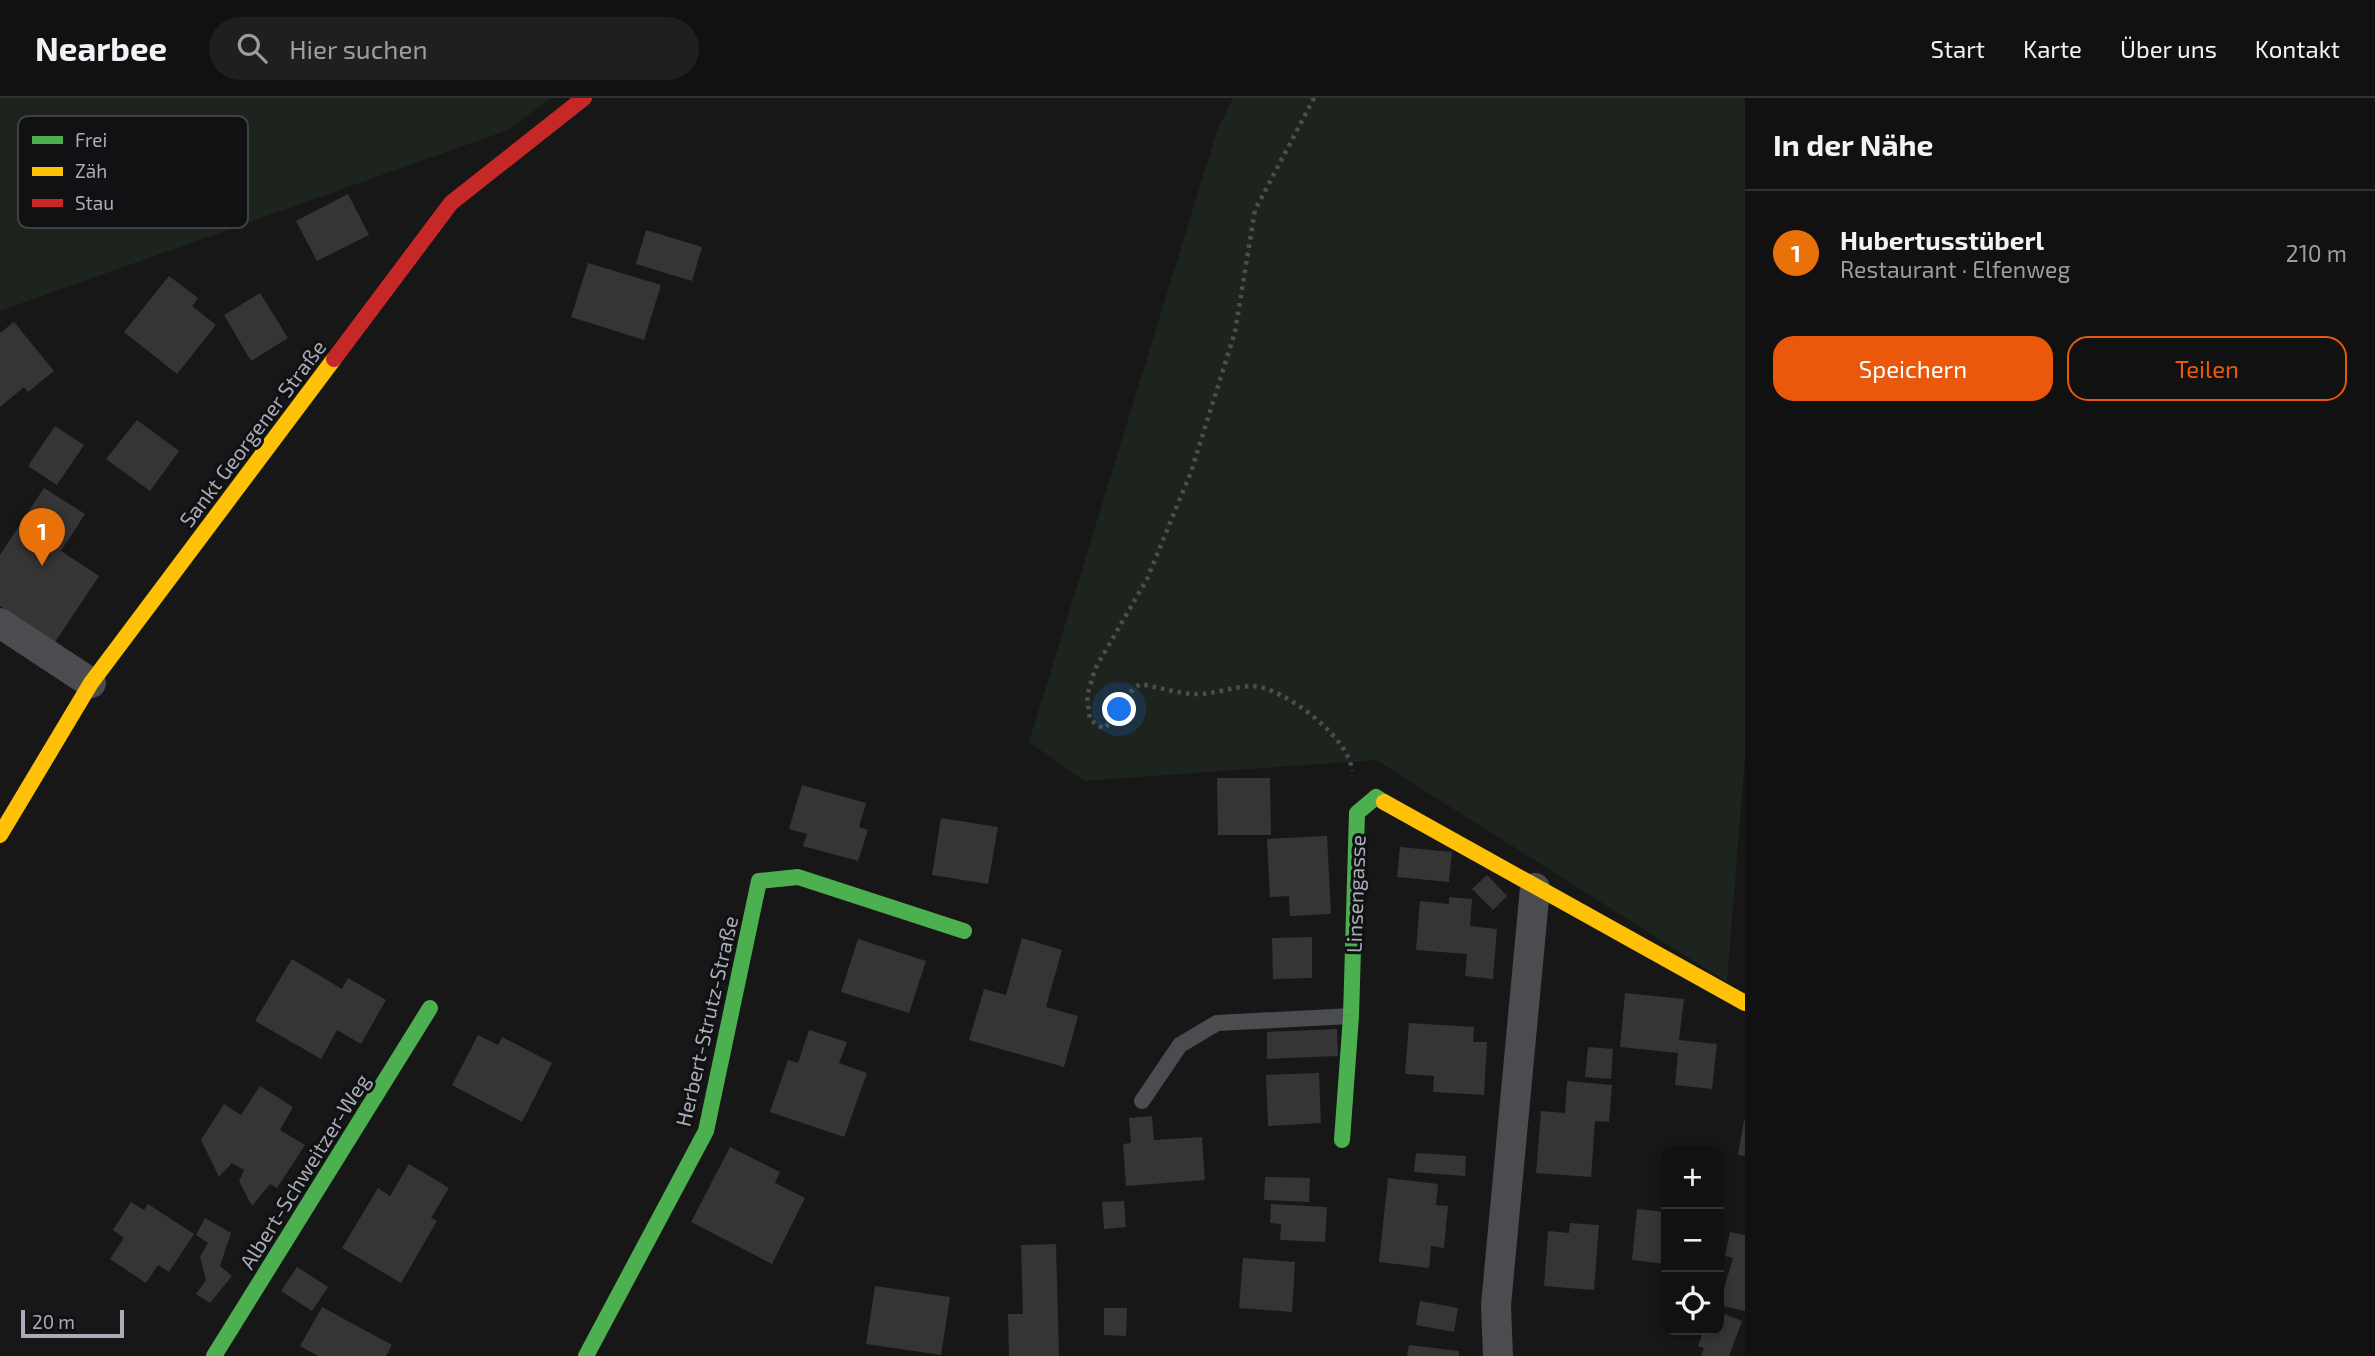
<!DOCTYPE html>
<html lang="de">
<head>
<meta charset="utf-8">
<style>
  body { margin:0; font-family:"Exo 2",sans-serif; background:#1e1f1f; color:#f1f3f6 }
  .controls { position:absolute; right:21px; bottom:21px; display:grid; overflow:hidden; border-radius:14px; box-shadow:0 4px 10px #0003 }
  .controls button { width:63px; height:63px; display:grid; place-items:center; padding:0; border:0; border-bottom:2px solid #303131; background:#111; color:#f1f3f6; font:35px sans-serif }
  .scale { position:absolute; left:21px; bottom:18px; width:103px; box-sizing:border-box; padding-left:7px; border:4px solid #a8adb8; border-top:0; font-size:19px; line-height:24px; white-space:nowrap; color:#a8adb8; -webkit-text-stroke:5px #111113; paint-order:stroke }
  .you { position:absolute; left:1120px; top:612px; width:24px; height:24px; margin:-18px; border:5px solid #fff; border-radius:50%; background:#1a73e8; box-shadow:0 0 0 10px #1a73e833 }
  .badge { display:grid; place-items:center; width:46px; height:46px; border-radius:50%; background:#ea580c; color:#fff; font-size:23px; font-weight:700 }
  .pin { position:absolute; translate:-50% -58px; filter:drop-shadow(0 2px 4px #0008) }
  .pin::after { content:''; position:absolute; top:37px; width:24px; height:21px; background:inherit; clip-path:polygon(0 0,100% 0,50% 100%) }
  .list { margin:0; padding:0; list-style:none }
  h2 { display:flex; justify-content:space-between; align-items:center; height:91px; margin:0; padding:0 28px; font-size:30px }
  h2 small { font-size:23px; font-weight:400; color:#9c9d9f }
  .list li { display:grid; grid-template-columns:46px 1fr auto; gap:21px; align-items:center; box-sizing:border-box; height:126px; padding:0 28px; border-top:2px solid #303131 }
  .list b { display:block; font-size:26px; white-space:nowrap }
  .list p { margin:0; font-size:23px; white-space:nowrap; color:#9c9d9f }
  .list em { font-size:23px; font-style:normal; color:#9c9d9f }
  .actions { display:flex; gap:14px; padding:21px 28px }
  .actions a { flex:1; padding:16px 0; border:2px solid #ea580c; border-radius:21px; text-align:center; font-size:24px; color:#ea580c }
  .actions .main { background:#ea580c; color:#fff }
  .icon { flex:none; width:38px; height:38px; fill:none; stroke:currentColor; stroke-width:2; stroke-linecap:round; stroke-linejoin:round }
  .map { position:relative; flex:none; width:1745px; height:1258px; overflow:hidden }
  header { display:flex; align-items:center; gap:42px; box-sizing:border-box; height:98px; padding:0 35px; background:#111; border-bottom:2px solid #303131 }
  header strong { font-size:33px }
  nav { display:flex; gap:38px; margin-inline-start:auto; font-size:24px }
  .search { width:490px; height:63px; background:#1e1f1f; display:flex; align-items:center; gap:18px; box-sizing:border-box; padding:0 24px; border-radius:38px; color:#9c9d9f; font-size:26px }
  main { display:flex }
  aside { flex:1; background:#111 }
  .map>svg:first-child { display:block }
  .green { fill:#1d241e }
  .building { fill:#353536 }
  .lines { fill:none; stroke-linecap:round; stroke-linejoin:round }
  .path { stroke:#4d4e52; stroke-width:4.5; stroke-dasharray:3.5 5; stroke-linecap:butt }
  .lane { stroke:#4b4c50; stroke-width:16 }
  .street { stroke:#4b4c50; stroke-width:30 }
  .fast { stroke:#4caf50; stroke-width:16 }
  .slow { stroke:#ffc107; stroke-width:16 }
  .jam { stroke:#c62828; stroke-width:16 }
  .labels { text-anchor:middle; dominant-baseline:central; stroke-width:6; stroke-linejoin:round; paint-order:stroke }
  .street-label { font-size:21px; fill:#a8adb8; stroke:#111113 }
  .key { fill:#111113; stroke:#3e4045; stroke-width:2 }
  .key-label { font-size:19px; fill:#a8adb8 }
</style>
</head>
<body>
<header>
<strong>Nearbee</strong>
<div class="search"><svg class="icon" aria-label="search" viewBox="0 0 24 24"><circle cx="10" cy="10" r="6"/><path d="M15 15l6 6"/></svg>Hier suchen</div>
<nav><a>Start</a><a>Karte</a><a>Über uns</a><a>Kontakt</a></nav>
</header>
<main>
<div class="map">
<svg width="1745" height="1258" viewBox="0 0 1745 1258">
  <rect width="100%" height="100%" fill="#171717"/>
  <!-- green -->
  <g class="green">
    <polygon points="0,0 551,0 508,32 0,213"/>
    <polygon points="1233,0 1745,0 1745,659 1727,884 1376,662 1084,683 1029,644 1217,33"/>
  </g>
  <!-- building -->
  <g class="building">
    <polygon points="348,96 369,137 317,163 296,123"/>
    <polygon points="646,132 702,149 692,183 636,166"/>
    <polygon points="588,165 661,187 644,242 571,219"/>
    <polygon points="169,178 198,200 192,208 216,227 177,276 124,234"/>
    <polygon points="260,195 288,240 251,263 224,217"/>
    <polygon points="14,224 54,273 28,294 24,289 0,309 0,235"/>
    <polygon points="137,322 179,353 150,393 106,361"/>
    <polygon points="55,328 84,347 57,387 28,368"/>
    <polygon points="44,390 85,416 61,453 99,478 55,544 0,508 0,457"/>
    <polygon points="1217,680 1270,680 1271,737 1218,737"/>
    <polygon points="802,687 866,705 859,729 868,732 858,763 803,748 807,736 789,731"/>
    <polygon points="941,720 998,729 988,786 932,777"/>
    <polygon points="1327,738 1331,816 1290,818 1289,798 1270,799 1267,741"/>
    <polygon points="1400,749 1452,754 1449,784 1397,779"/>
    <polygon points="1487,777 1507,798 1493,812 1472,791"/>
    <polygon points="1449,799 1472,801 1470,828 1497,831 1493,881 1465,878 1467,856 1416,852 1420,803 1449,806"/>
    <polygon points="1312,839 1312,880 1273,881 1272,840"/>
    <polygon points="1022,840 1062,852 1046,909 1078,918 1064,969 969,942 984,891 1006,897"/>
    <polygon points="858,841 926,863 909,915 841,894"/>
    <polygon points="292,861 342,891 348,880 386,902 361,946 337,932 321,961 255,923"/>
    <polygon points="1625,895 1684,901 1679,942 1717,946 1712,991 1675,987 1678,955 1620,949"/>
    <polygon points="1409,925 1474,929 1473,944 1487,944 1484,997 1433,994 1434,978 1405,976"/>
    <polygon points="1337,931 1338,958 1267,961 1267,934"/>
    <polygon points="809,932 847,944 839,965 867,975 844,1039 770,1014 788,962 798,965"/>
    <polygon points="478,937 498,947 502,939 552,965 522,1024 452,987"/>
    <polygon points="1588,949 1613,951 1611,981 1585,979"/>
    <polygon points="1319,975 1321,1025 1268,1028 1266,977"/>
    <polygon points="1567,983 1612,987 1609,1024 1595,1023 1591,1079 1536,1075 1541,1013 1565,1015"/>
    <polygon points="260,988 293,1009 280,1032 305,1047 277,1090 270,1086 252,1108 239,1083 244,1072 232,1065 219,1079 201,1042 224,1006 241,1017"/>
    <polygon points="1152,1018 1154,1042 1202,1039 1205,1082 1126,1088 1123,1046 1131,1045 1129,1020"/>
    <polygon points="1744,1022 1745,1023 1745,1058 1738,1057"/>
    <polygon points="730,1049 780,1074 775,1085 805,1100 772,1166 691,1124"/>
    <polygon points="1416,1055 1466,1058 1465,1078 1414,1074"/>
    <polygon points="409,1066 449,1090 431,1120 437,1123 401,1185 342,1150 378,1090 390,1098"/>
    <polygon points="1265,1079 1310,1080 1309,1104 1264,1102"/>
    <polygon points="1388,1080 1438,1086 1436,1107 1448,1108 1444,1150 1431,1148 1429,1170 1379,1164"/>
    <polygon points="1124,1103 1126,1129 1104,1131 1102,1104"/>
    <polygon points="131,1104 144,1112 148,1106 194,1136 169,1174 158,1167 146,1185 110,1161 124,1140 113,1132"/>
    <polygon points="1271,1106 1327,1109 1325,1144 1280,1142 1281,1126 1270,1125"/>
    <polygon points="1637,1111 1666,1114 1666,1166 1632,1162"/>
    <polygon points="205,1120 231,1135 220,1168 232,1178 210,1205 196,1196 206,1182 200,1159 208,1145 196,1137"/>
    <polygon points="1570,1125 1599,1127 1594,1192 1544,1188 1548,1133 1569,1135"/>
    <polygon points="1730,1134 1745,1137 1745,1213 1719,1207 1733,1160 1725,1158"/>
    <polygon points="1056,1146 1059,1258 1009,1258 1008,1216 1023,1216 1021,1147"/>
    <polygon points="1243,1160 1295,1164 1292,1214 1239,1210"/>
    <polygon points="297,1169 328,1189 312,1213 281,1193"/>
    <polygon points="875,1188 950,1199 941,1257 866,1246"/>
    <polygon points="1420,1203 1458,1210 1454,1234 1416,1227"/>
    <polygon points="322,1209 392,1247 386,1258 318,1258 300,1248"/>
    <polygon points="1104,1210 1127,1210 1126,1238 1104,1237"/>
    <polygon points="1719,1214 1742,1223 1729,1258 1701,1258 1704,1250 1698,1248 1704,1232 1719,1232"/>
    <polygon points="1409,1247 1459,1253 1459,1258 1407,1258"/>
  </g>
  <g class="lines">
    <!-- path -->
    <path class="path" d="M1314,0L1255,112L1235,234L1191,374L1147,481L1095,571L1087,598L1090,622L1104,631C1121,614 1119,601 1140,586C1158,589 1176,595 1194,596C1213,597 1234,588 1253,588C1285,590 1350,640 1352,673"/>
    <!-- lane -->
    <polyline class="lane" points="1142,1003 1180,947 1217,925 1351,918"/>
    <!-- street -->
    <g class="street">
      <polyline points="0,525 91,585"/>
      <polyline points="1498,1258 1496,1207 1535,790"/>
    </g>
    <!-- fast -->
    <g class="fast">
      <polyline points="1342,1042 1351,918 1357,715 1376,699 1384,704"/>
      <polyline points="214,1258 430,910"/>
      <polyline points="586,1258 706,1033 759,783 798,779 964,833"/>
    </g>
    <!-- slow -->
    <g class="slow">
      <polyline points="1384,704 1745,905"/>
      <polyline points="0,737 91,585 334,261"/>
    </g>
    <!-- jam -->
    <polyline class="jam" points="334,261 451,105 584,0"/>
  </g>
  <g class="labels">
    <!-- street labels -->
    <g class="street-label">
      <text transform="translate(252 335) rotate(-53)">Sankt Georgener Straße</text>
      <text transform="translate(1355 796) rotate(-88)">Linsengasse</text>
      <text transform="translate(706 923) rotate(-77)">Herbert-Strutz-Straße</text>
      <text transform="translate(304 1073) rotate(-58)">Albert-Schweitzer-Weg</text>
    </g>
  </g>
  <!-- legend -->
  <rect x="18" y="18" width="230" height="112" rx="10" class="key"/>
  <rect x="32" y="38" width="31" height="8" fill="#4caf50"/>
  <rect x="32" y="69" width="31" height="9" fill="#ffc107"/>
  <rect x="32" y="101" width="31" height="8" fill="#c62828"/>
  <g class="key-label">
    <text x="75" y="49">Frei</text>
    <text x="75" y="80">Zäh</text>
    <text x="75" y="112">Stau</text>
  </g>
</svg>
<div class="controls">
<button>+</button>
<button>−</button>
<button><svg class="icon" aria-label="locate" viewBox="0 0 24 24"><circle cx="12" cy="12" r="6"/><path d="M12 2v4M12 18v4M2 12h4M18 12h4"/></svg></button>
</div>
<div class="scale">20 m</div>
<div class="you"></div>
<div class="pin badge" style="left:42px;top:468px;background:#e8710a">1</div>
</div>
<aside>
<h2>In der Nähe<small></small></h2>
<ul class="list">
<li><span class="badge" style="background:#e8710a">1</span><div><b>Hubertusstüberl</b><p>Restaurant · Elfenweg</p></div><em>210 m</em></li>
</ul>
<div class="actions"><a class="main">Speichern</a><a>Teilen</a></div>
</aside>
</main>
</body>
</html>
